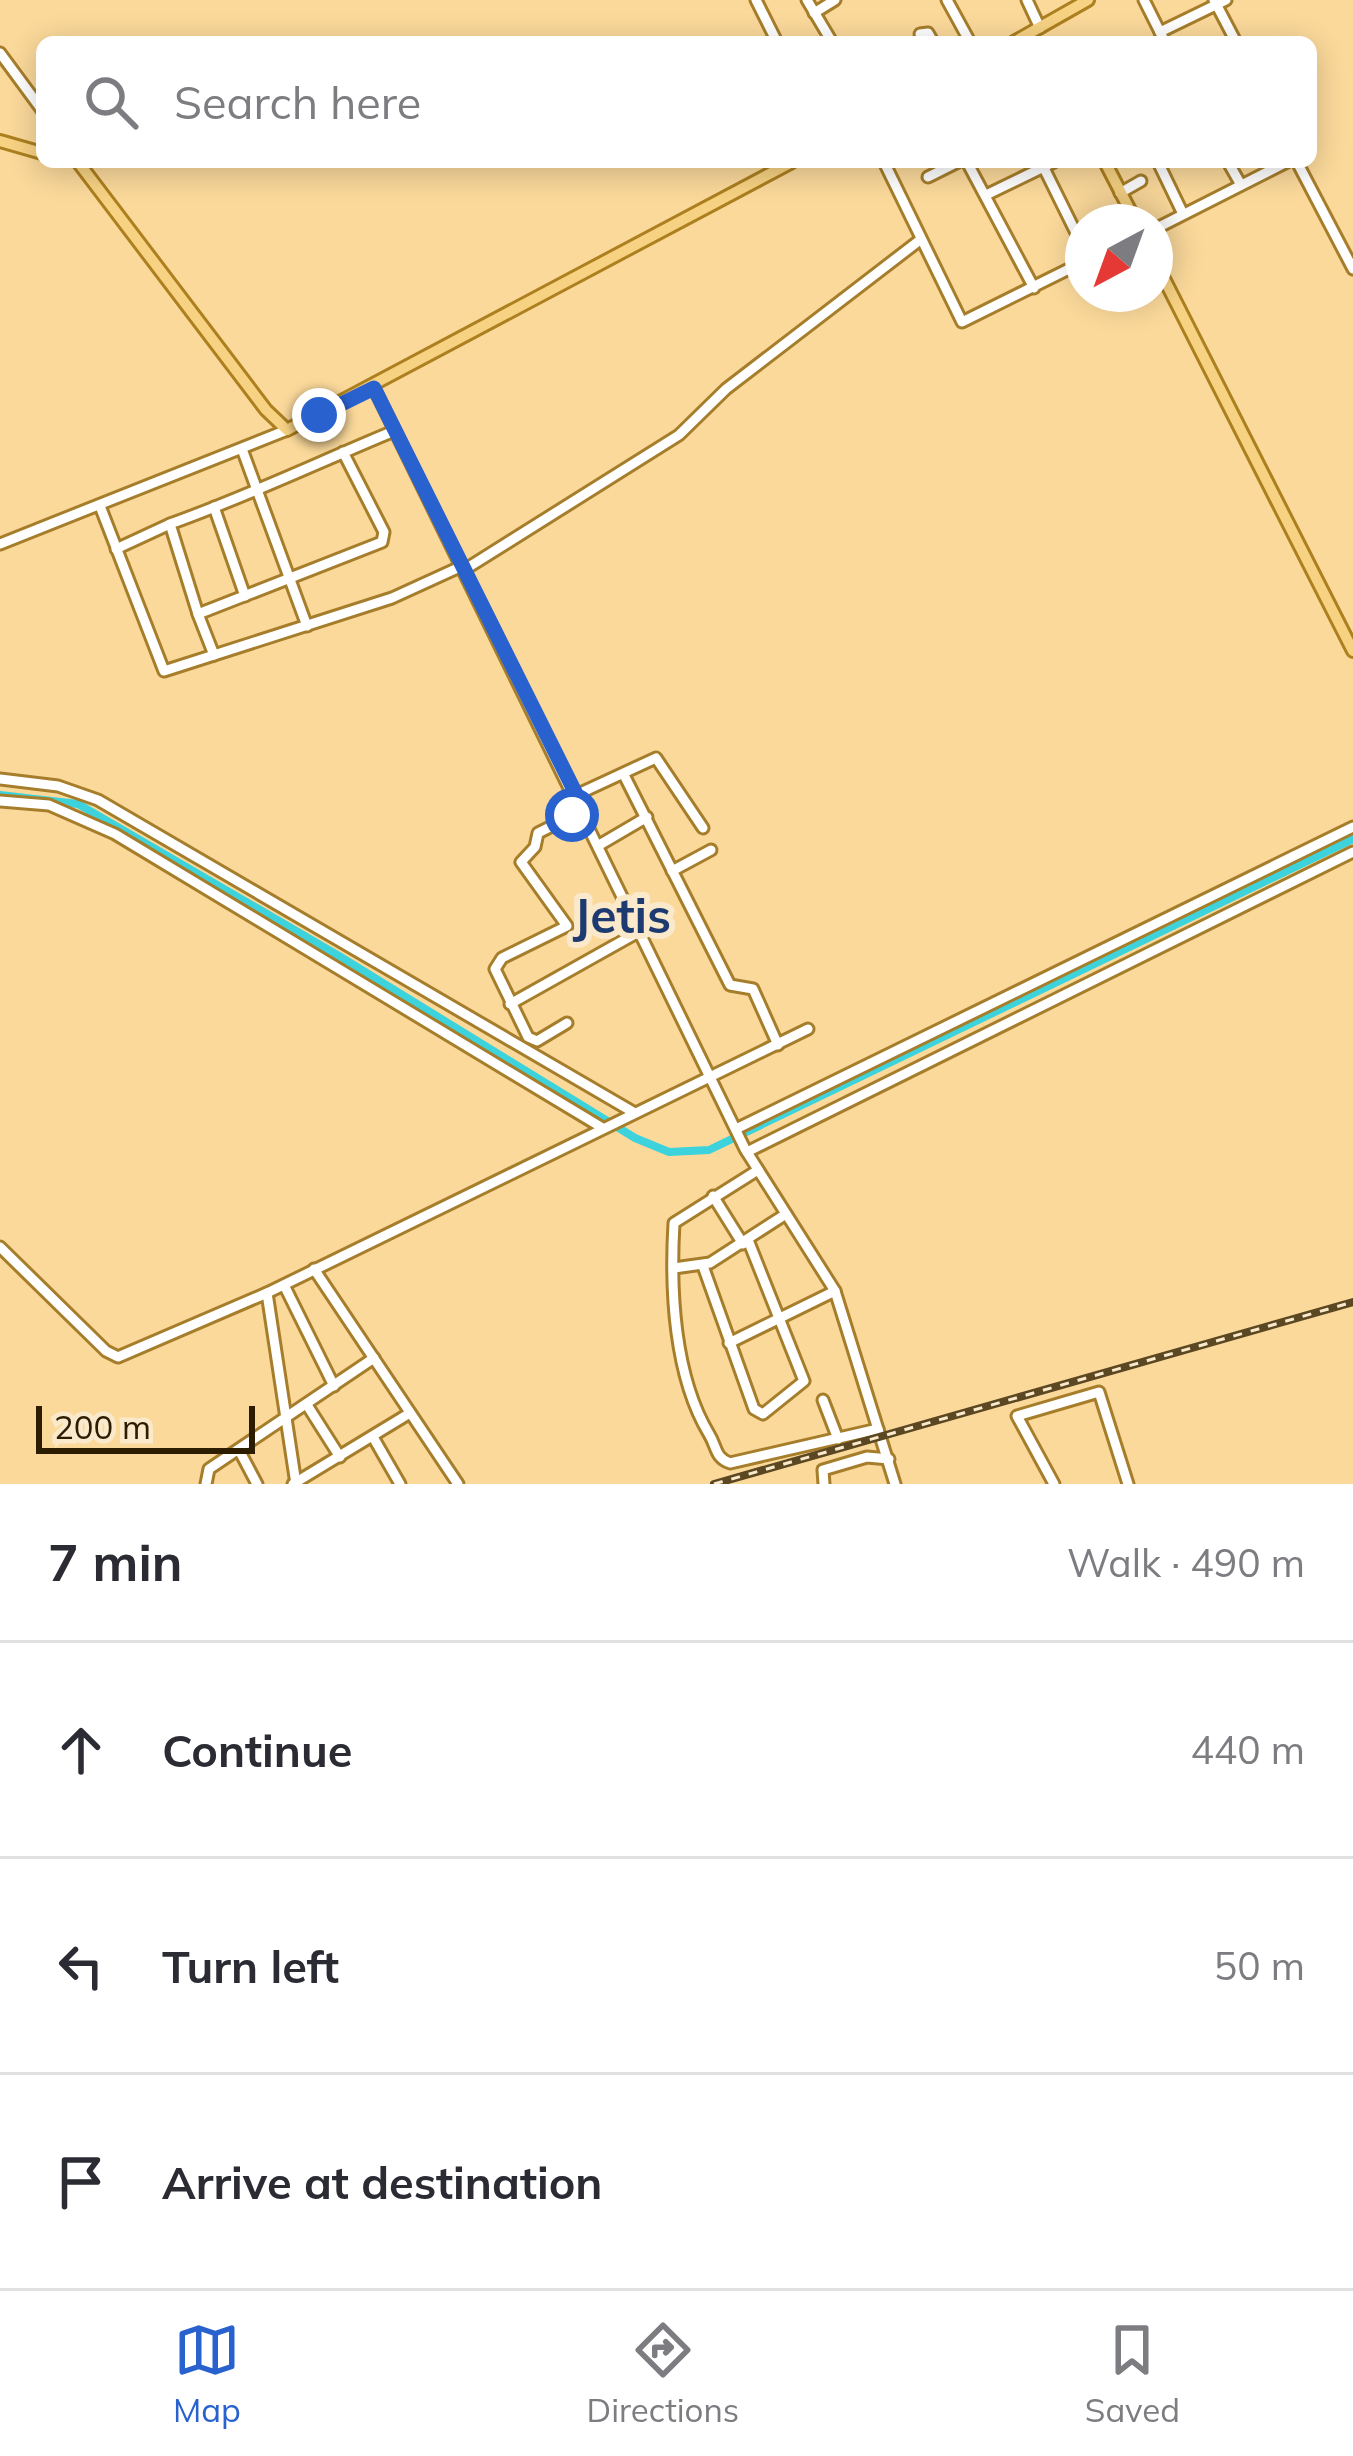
<!DOCTYPE html>
<html lang="en">
<head>
<meta charset="utf-8">
<style>
  body { margin:0; font-family:Mulish,sans-serif; background:#f2f2f3; color:#2b2b33 }
  .compass { position:absolute; left:1065px; top:204px; width:108px; height:108px; border-radius:50%; background:#fff; box-shadow:0 6px 30px #0003; rotate:221deg }
  .scale { position:absolute; left:36px; bottom:30px; width:219px; box-sizing:border-box; padding-left:12px; border:6px solid #2d1d00; border-top:0; font-size:33px; line-height:42px; white-space:nowrap; color:#2d1d00; -webkit-text-stroke:9px #fae9cb; paint-order:stroke }
  .stop { position:absolute; width:36px; height:36px; margin:-27px; border:9px solid #2962cf; border-radius:50%; background:#fff }
  .stop.end { background:#2962cf; border-color:#fff; box-shadow:0 3px 12px #0008 }
  .list { margin:0; padding:0; list-style:none }
  h2 { display:flex; justify-content:space-between; align-items:center; height:156px; margin:0; padding:0 48px; font-size:51px }
  h2 small { font-size:39px; font-weight:400; color:#7c7c81 }
  .list li { display:grid; grid-template-columns:78px 1fr auto; gap:36px; align-items:center; box-sizing:border-box; height:216px; padding:0 48px; border-top:3px solid #e1e1e2 }
  .list b { display:block; font-size:45px; white-space:nowrap }
  .list em { font-size:39px; font-style:normal; color:#7c7c81 }
  .icon { flex:none; width:66px; height:66px; fill:none; stroke:currentColor; stroke-width:2; stroke-linecap:round; stroke-linejoin:round }
  .map { position:relative; flex:none; width:1353px; height:1484px; overflow:hidden }
  .search { position:absolute; background:#fff; box-shadow:0 6px 30px #0003; left:36px; right:36px; top:36px; height:132px; display:flex; align-items:center; gap:30px; box-sizing:border-box; padding:0 42px; border-radius:18px; color:#7c7c81; font-size:45px }
  .sheet { height:804px; background:#fff }
  nav { display:flex; justify-content:space-around; align-items:center; box-sizing:border-box; height:168px; border-top:3px solid #e1e1e2; background:#fff; font-size:33px; color:#7c7c81 }
  nav a { display:grid; justify-items:center; gap:6px }
  nav .on { color:#2962cf }
  .map>svg:first-child { display:block }
  .lines { fill:none; stroke-linecap:round; stroke-linejoin:round }
  .canal { stroke:#3cd3dd; stroke-width:8 }
  .minor-casing { stroke:#a67e2b; stroke-width:15 }
  .major-casing { stroke:#ac7f1f; stroke-width:16 }
  .minor { stroke:#fff; stroke-width:9 }
  .major { stroke:#f7d283; stroke-width:10 }
  .rail-casing { stroke:#5b4722; stroke-width:8 }
  .rail { stroke:#fae9cb; stroke-width:3; stroke-dasharray:9; stroke-linecap:butt }
  .route { stroke:#2962cf; stroke-width:15 }
  .labels { text-anchor:middle; dominant-baseline:central; stroke-width:12; stroke-linejoin:round; paint-order:stroke }
  .quarter-label { font-size:48px; font-weight:bold; fill:#1e3b71; stroke:#fae9cb }
</style>
</head>
<body>
<div class="map">
<svg width="1353" height="1484" viewBox="0 0 1353 1484">
  <rect width="100%" height="100%" fill="#fbd99b"/>
  <g class="lines">
    <!-- canal -->
    <polyline class="canal" points="0,795 78,804 339,956 635,1138 669,1152 709,1150 1353,839"/>
    <!-- minor casing -->
    <g class="minor-casing">
      <g id="minor">
        <polyline points="756,0 777,42"/>
        <polyline points="807,0 832,42"/>
        <polyline points="947,0 970,42"/>
        <polyline points="1027,0 1040,28"/>
        <polyline points="1144,0 1165,42"/>
        <polyline points="1214,0 1236,42"/>
        <polyline points="814,13 835,0"/>
        <polyline points="1160,32 1226,0"/>
        <polyline points="920,34 928,33 933,42"/>
        <polyline points="0,53 42,110"/>
        <polyline points="884,162 962,322 1083,262"/>
        <polyline points="967,162 1034,288"/>
        <polyline points="1041,162 1083,247"/>
        <polyline points="1158,162 1183,214"/>
        <polyline points="1228,162 1241,185"/>
        <polyline points="1297,162 1353,269"/>
        <polyline points="928,177 958,162"/>
        <polyline points="1120,193 1141,181"/>
        <polyline points="986,195 1054,162"/>
        <polyline points="1155,229 1287,162"/>
        <polyline points="374,388 745,1149 835,1291 895,1484"/>
        <polyline points="242,449 307,626"/>
        <path d="M343,452L384,532L382,542L198,614L170,524C246,497 319,462 394,431"/>
        <polyline points="100,506 164,671 392,598 462,566"/>
        <polyline points="214,507 245,596"/>
        <polyline points="0,544 287,430"/>
        <polyline points="116,549 170,524"/>
        <polyline points="464,570 679,435 726,389 920,240"/>
        <polyline points="198,614 214,655"/>
        <polyline points="624,775 730,985 753,989 778,1045"/>
        <polyline points="0,779 58,786 98,800 633,1112"/>
        <polyline points="576,795 656,758 703,828"/>
        <polyline points="0,801 49,805 115,834 601,1127"/>
        <polyline points="601,844 647,817"/>
        <polyline points="672,871 711,850"/>
        <polyline points="510,1004 642,930"/>
        <polyline points="567,1023 537,1041 528,1037 495,969 502,958 567,926 521,862 535,847 538,833 584,810"/>
        <polyline points="736,1129 1353,827"/>
        <polyline points="747,1152 1353,852"/>
        <path d="M758,1170L674,1223C670,1290 674,1376 709,1434C717,1447 715,1458 730,1463L878,1429"/>
        <polyline points="713,1196 743,1244"/>
        <polyline points="0,1247 106,1351 118,1357 267,1293 808,1029"/>
        <polyline points="703,1266 754,1409 763,1414 804,1381 748,1240"/>
        <polyline points="674,1268 710,1263 786,1214"/>
        <polyline points="314,1269 458,1484"/>
        <polyline points="284,1285 334,1386"/>
        <polyline points="267,1293 296,1484"/>
        <polyline points="729,1343 835,1291"/>
        <polyline points="823,1400 838,1439"/>
        <polyline points="307,1405 340,1457"/>
        <polyline points="373,1437 400,1484"/>
        <polyline points="239,1450 257,1484"/>
        <polyline points="206,1484 209,1469 374,1358"/>
        <polyline points="293,1484 410,1413"/>
        <polyline points="824,1484 823,1470 867,1457 889,1459"/>
        <polyline points="1054,1484 1017,1416 1099,1392 1128,1484"/>
      </g>
    </g>
    <!-- major casing -->
    <g class="major-casing">
      <g id="major">
        <polyline points="1014,42 1088,0"/>
        <polyline points="0,141 42,153"/>
        <polyline points="78,162 266,410 287,430 792,162"/>
        <polyline points="1105,162 1136,222"/>
        <polyline points="1155,261 1353,651"/>
      </g>
    </g>
    <!-- minor -->
    <use href="#minor" class="minor"/>
    <!-- major -->
    <use href="#major" class="major"/>
    <!-- rail casing -->
    <g class="rail-casing">
      <polyline id="rail" points="714,1484 1353,1302"/>
    </g>
    <!-- rail -->
    <use href="#rail" class="rail"/>
  </g>
  <g class="lines">
    <!-- route -->
    <polyline class="route" points="319,415 374,388 584,810 572,815"/>
  </g>
  <g class="labels">
    <!-- quarter labels -->
    <g class="quarter-label">
      <text x="622" y="915">Jetis</text>
    </g>
  </g>
</svg>
<svg class="compass" viewBox="-18 -18 36 36"><path d="M0-13l5 13h-10z" fill="#e53935"/><path d="M0 13l5-13h-10z" fill="#7c7c81"/></svg>
<div class="scale">200 m</div>
<div class="stop" style="left:572px;top:815px"></div>
<div class="stop end" style="left:319px;top:415px"></div>
<div class="search"><svg class="icon" aria-label="search" viewBox="0 0 24 24"><circle cx="10" cy="10" r="6"/><path d="M15 15l6 6"/></svg>Search here</div>
</div>
<section class="sheet">
<h2>7 min<small>Walk · 490 m</small></h2>
<ul class="list">
<li><svg class="icon" aria-label="ahead" viewBox="0 0 24 24"><path d="M12 20V5M6 11l6-6 6 6"/></svg><div><b>Continue</b></div><em>440 m</em></li>
<li><svg class="icon" aria-label="left" viewBox="0 0 24 24"><path d="M17 20v-9H6M10 6l-5 5 5 5"/></svg><div><b>Turn left</b></div><em>50 m</em></li>
<li><svg class="icon" aria-label="arrive" viewBox="0 0 24 24"><path d="M6 21V4h12l-3 4 3 4H6"/></svg><div><b>Arrive at destination</b></div></li>
</ul>
</section>
<nav>
<a class="on"><svg class="icon" aria-label="map" viewBox="0 0 24 24"><path d="M3 6l6-2 6 2 6-2v14l-6 2-6-2-6 2zM9 4v14M15 6v14"/></svg>Map</a>
<a><svg class="icon" aria-label="directions" viewBox="0 0 24 24"><path d="M12 3l9 9-9 9-9-9zM9 14v-3h6M13 9l2 2-2 2"/></svg>Directions</a>
<a><svg class="icon" aria-label="saved" viewBox="0 0 24 24"><path d="M7 4h10v16l-5-4-5 4z"/></svg>Saved</a>
</nav>
</body>
</html>
